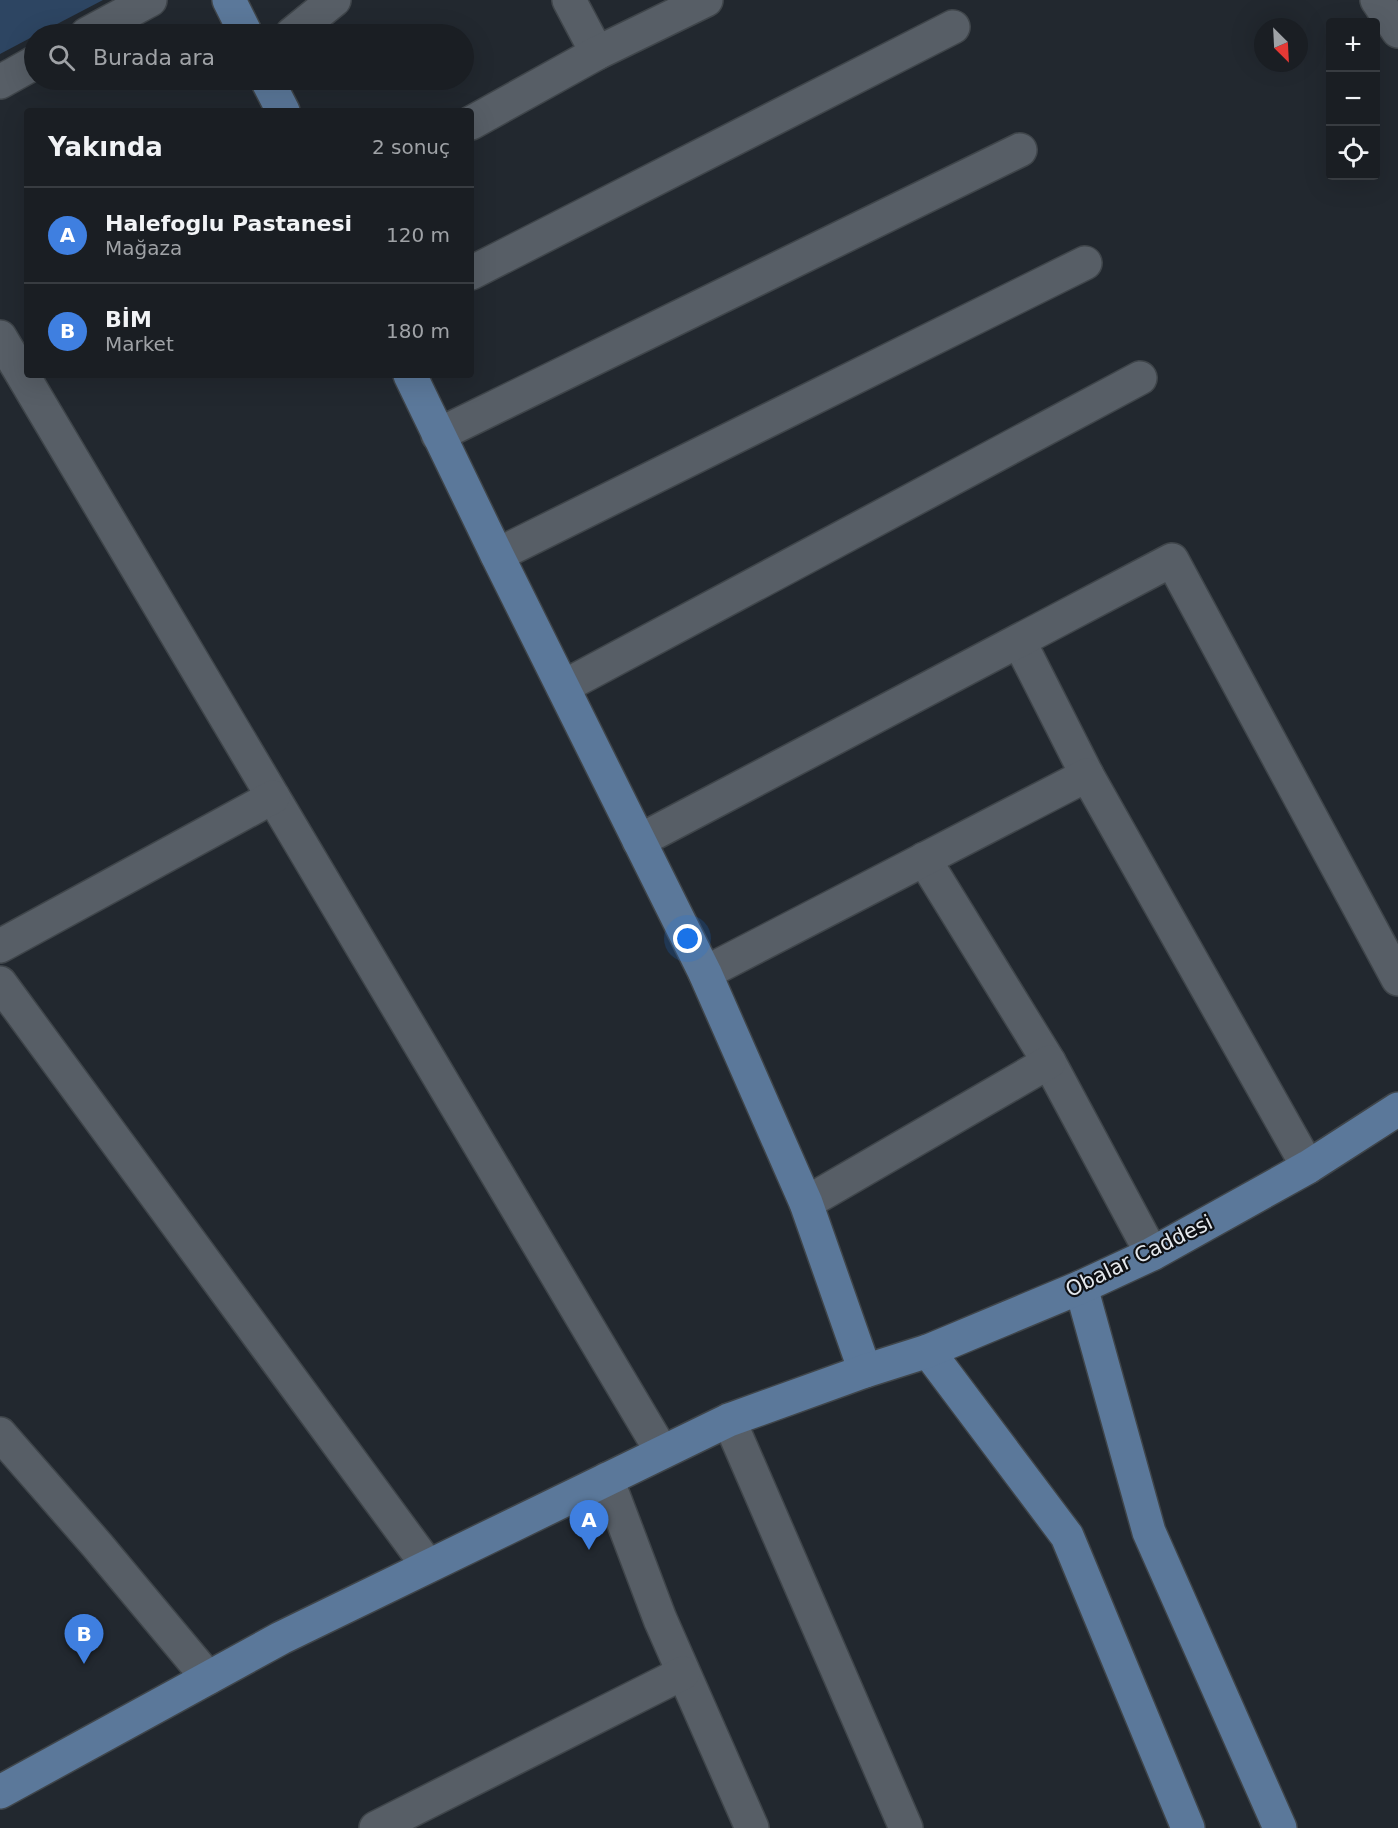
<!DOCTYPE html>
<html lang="tr">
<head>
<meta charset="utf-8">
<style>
  body { margin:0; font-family:"DejaVu Sans",sans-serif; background:#272b30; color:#f1f3f6 }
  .controls { position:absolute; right:18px; top:18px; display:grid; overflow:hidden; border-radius:6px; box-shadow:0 6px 24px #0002 }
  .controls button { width:54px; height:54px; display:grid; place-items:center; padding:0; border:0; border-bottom:2px solid #383c41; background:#1a1e23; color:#f1f3f6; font:30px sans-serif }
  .compass { position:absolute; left:1254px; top:18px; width:54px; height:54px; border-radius:50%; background:#1a1e23; box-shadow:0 6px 24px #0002; rotate:156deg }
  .you { position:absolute; left:688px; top:939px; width:21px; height:21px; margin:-15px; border:4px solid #fff; border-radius:50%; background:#1a73e8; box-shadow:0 0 0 9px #1a73e833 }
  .badge { display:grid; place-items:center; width:39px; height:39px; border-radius:50%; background:#0b8043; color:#fff; font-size:20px; font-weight:700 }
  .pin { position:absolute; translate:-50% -50px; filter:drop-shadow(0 2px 3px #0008) }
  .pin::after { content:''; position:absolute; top:32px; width:21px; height:18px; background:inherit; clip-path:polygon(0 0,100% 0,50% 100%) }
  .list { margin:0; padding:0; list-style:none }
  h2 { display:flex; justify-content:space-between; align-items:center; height:78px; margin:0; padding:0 24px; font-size:26px }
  h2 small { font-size:20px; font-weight:400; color:#9fa2a6 }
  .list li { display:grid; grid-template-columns:39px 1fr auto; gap:18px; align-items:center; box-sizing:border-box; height:96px; padding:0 24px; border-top:2px solid #383c41 }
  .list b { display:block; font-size:22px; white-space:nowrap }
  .list p { margin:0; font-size:20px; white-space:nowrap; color:#9fa2a6 }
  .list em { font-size:20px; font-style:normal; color:#9fa2a6 }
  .icon { flex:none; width:33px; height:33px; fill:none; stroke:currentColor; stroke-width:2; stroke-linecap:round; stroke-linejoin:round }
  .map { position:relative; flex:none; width:1398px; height:1828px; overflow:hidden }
  .search { position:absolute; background:#1a1e23; box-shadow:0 6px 24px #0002; left:24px; top:24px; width:450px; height:66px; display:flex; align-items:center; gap:15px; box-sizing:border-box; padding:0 21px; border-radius:33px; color:#9fa2a6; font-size:22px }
  .panel { position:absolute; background:#1a1e23; box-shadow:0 6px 24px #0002; left:24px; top:108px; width:450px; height:270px; border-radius:6px }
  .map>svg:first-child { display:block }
  .green { fill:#2d4562 }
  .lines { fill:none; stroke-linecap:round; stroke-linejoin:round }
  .minor-casing { stroke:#3f454a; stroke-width:36 }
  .major-casing { stroke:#3f454a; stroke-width:36 }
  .minor { stroke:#575e66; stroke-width:33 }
  .major { stroke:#5b789a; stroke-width:33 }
  .labels { text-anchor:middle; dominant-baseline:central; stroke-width:4.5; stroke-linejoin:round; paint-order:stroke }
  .street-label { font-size:21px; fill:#e4e8ed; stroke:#0e1014 }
</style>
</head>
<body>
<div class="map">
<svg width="1398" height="1828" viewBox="0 0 1398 1828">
  <rect width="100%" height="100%" fill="#22282f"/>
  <!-- green -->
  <polygon class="green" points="0,0 103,0 38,34 34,34 34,36 0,54"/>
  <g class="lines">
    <!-- minor casing -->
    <g class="minor-casing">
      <g id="minor">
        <polyline points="569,0 597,53"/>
        <polyline points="1377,0 1398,31"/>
        <polyline points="87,34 150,0"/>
        <polyline points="292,34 334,0"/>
        <polyline points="0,82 34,63"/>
        <polyline points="471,123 597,53 706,0"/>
        <polyline points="471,273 953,27"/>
        <polyline points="0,337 662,1452"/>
        <polyline points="438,435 1020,150"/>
        <polyline points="497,555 1085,263"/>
        <polyline points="1019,641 1087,775"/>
        <polyline points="563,687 1140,378"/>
        <polyline points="639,841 1172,560 1398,979"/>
        <polyline points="924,859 1049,1062 1152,1254"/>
        <polyline points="0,946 273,797"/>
        <polyline points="705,973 1087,775 1308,1167"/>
        <polyline points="0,983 428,1566"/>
        <polyline points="806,1203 1049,1062"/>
        <polyline points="729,1420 906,1828"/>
        <polyline points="0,1434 97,1545 208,1678"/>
        <polyline points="607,1479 660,1619 752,1828"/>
        <polyline points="376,1828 683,1673"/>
      </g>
    </g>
    <!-- major casing -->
    <g class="major-casing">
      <g id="major">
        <polyline points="229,0 246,34"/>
        <polyline points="267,80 283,111"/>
        <polyline points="410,375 497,555 705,973 806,1203 865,1371"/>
        <polyline points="1081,1287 1149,1532 1280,1828"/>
        <polyline points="928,1351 1067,1536 1188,1828"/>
        <polyline points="0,1792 281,1638 729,1420 865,1371 928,1351 1081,1287 1152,1254 1308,1167 1398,1109"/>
      </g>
    </g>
    <!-- minor -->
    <use href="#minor" class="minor"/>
    <!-- major -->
    <use href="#major" class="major"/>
  </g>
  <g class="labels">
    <!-- street labels -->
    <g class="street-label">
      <text transform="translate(1139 1256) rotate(-26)">Obalar Caddesi</text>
    </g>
  </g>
</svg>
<div class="controls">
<button>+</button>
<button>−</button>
<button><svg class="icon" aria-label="locate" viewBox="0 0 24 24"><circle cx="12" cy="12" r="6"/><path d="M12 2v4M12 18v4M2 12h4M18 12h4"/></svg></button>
</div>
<svg class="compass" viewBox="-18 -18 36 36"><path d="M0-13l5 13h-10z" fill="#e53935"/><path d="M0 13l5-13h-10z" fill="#9fa2a6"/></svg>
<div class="you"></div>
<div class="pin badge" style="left:589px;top:1550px;background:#3f7fe0">A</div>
<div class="pin badge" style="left:84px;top:1664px;background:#3f7fe0">B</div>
<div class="search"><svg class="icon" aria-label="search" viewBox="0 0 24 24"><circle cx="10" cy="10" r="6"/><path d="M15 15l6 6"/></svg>Burada ara</div>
<section class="panel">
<h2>Yakında<small>2 sonuç</small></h2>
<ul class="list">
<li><span class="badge" style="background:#3f7fe0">A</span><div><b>Halefoglu Pastanesi</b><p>Mağaza</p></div><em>120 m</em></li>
<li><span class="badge" style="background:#3f7fe0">B</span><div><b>BİM</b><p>Market</p></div><em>180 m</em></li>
</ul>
</section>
</div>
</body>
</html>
